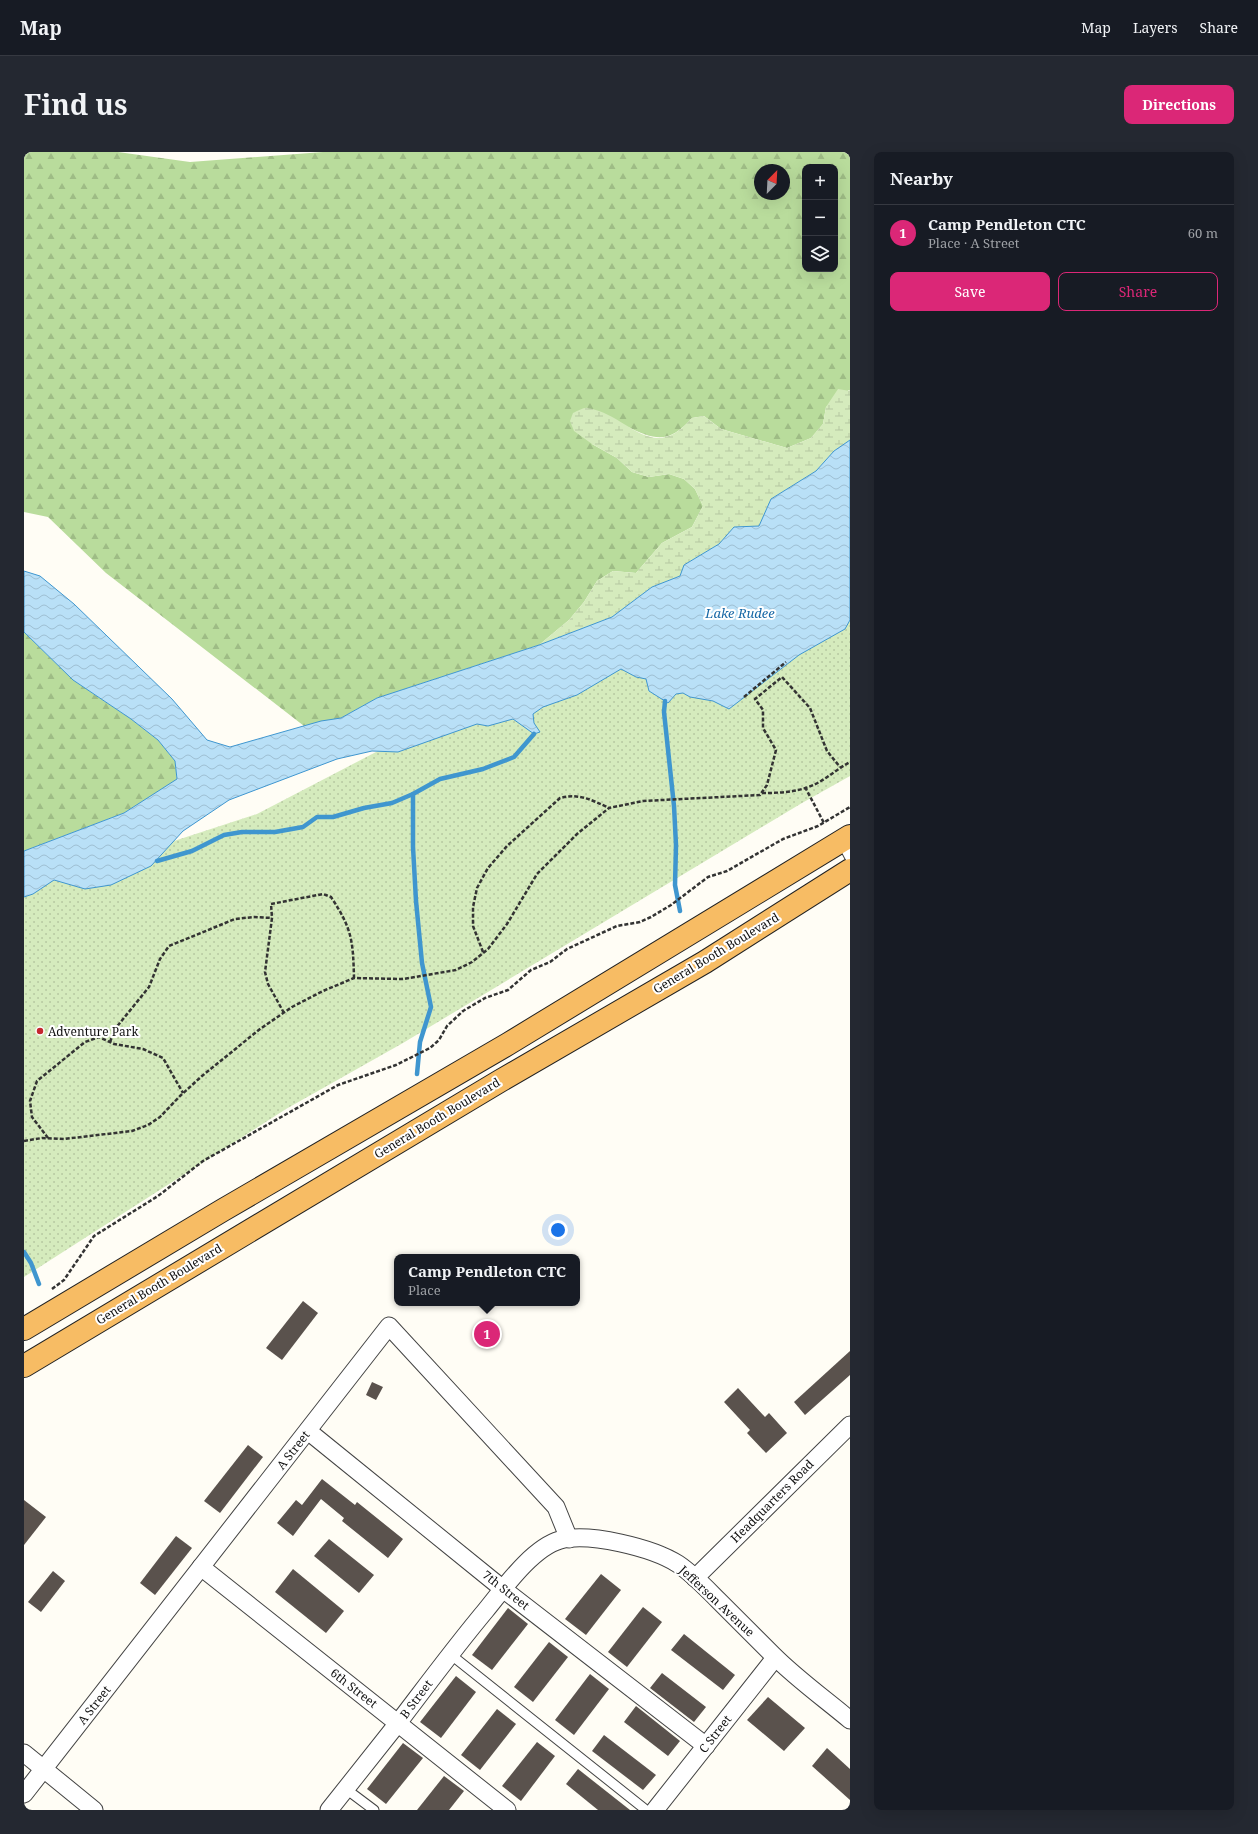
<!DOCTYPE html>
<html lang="en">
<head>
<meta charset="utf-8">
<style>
  body { margin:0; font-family:"Noto Serif",serif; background:#242831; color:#f1f3f6 }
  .controls { position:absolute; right:12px; top:12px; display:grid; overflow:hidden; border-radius:8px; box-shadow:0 4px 16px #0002 }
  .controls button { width:36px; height:36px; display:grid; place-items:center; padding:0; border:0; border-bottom:1px solid #363941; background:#171b24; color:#f1f3f6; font:20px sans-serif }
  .compass { position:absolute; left:730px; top:12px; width:36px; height:36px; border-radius:50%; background:#171b24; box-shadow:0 4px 16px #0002; rotate:24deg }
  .you { position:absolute; left:534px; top:1078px; width:14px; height:14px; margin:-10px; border:3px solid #fff; border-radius:50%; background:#1a73e8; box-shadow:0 0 0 6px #1a73e833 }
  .badge { display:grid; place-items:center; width:26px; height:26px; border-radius:50%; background:#db2777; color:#fff; font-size:13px; font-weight:700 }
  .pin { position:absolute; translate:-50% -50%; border:2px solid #fff; box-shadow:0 1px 4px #0006 }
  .popup { position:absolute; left:370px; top:1102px; width:186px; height:52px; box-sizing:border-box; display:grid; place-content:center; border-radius:8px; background:#171b24; filter:drop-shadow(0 1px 3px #0005); font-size:13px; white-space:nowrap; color:#9ea1a6 }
  .popup b { font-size:15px; color:#f1f3f6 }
  .popup::after { content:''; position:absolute; left:50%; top:100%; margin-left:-8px; border:8px solid transparent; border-top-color:#171b24 }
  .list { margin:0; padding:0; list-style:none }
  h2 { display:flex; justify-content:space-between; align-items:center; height:52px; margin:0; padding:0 16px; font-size:17px }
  h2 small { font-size:13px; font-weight:400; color:#9ea1a6 }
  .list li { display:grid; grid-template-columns:26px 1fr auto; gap:12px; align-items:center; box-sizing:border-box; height:56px; padding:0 16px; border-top:1px solid #363941 }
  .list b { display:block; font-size:15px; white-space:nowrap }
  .list p { margin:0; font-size:13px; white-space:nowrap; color:#9ea1a6 }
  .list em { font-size:13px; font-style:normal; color:#9ea1a6 }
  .actions { display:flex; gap:8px; padding:12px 16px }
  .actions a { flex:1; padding:9px 0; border:1px solid #db2777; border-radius:8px; text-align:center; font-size:14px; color:#db2777 }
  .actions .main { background:#db2777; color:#fff }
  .icon { flex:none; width:22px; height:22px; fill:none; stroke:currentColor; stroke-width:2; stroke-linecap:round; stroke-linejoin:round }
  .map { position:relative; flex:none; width:826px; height:1658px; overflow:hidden; border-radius:8px }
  header { display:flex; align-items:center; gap:24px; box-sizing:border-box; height:56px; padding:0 20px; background:#171b24; border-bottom:1px solid #363941 }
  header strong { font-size:19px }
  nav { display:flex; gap:22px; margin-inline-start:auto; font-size:14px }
  .intro { display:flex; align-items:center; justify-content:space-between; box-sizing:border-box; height:96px; padding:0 24px }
  h1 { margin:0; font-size:28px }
  .button { padding:10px 18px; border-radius:8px; background:#db2777; color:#fff; font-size:14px; font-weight:700 }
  main { display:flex; gap:24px; padding:0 24px }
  aside { flex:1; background:#171b24; border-radius:8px; box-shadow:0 4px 16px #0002 }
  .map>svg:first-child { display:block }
  .forest { fill:url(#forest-firs); fill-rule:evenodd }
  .wetland { fill:url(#wetland-marsh) }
  .park { fill:url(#park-dots) }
  .water { fill:url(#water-waves); stroke:#3f96cf }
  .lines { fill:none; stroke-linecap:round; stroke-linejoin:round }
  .stream { stroke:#3f96cf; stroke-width:4.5 }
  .building { fill:#5a524d }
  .service-casing { stroke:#444; stroke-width:11 }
  .minor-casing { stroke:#444; stroke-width:19 }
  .trunk-casing { stroke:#222; stroke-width:24 }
  .path { stroke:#333; stroke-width:2.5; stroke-dasharray:4 2; stroke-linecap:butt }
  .service { stroke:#fff; stroke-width:9 }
  .minor { stroke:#fff; stroke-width:17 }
  .trunk { stroke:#f7bc64; stroke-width:22 }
  .poi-dot { fill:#c4262e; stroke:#fff; stroke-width:1.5 }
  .labels { text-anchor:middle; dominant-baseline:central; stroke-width:4; stroke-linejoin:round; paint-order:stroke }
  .street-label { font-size:12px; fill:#111; stroke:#fff }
  .poi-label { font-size:12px; fill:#111; stroke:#fff; text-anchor:start }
  .water-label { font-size:13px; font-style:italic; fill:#1768a6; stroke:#fff }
</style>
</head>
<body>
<header>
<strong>Map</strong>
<nav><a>Map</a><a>Layers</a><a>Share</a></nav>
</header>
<div class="intro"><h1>Find us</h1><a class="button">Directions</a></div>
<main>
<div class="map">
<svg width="826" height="1658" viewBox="0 0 826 1658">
  <defs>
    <pattern id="forest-firs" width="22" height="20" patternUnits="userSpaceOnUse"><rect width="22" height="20" fill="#b9dc9c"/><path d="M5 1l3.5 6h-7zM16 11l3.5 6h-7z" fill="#9ebc85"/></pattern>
    <pattern id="wetland-marsh" width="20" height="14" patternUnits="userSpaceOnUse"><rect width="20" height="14" fill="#d5ebbd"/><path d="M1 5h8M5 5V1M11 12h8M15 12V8" fill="none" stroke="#b6c8a1"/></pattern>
    <pattern id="park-dots" width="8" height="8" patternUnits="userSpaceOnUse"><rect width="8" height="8" fill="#d5ebbd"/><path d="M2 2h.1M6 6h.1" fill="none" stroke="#b6c8a1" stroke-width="1.8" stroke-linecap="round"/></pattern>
    <pattern id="water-waves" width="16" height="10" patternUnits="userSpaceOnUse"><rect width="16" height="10" fill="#b9e0f7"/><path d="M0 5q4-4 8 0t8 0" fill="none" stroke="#9ebfd3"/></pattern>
  </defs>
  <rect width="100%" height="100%" fill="#fffdf5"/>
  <!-- forest -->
  <g class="forest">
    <path d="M0,0H94L166,10L299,0H826V239L825,238L802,255L799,272L787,286L763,296L697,277L680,264L668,266C646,291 632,289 604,275L568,292L593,306L608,320L625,325L645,322L660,327L671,337L679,354L668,375L638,391L612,421L589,419L573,429L560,450L545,468L515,493L353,546L317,566L280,574L82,421L24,365L0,360ZM781,15H811V117H781ZM736,18H760V42H736Z"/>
    <polygon points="0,480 49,528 107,567 134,588 151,609 153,628 100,661 0,699"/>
  </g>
  <!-- wetland -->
  <path class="wetland" d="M814,237L826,239V288L810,299L792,319L747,347L735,374L710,375L695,392L660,413L656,424L628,435L588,465L515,493L545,468L560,450L573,429L589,419L612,421L638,391L668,375L679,354L671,337L660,327L645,322L625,325L608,320L593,306L568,292L550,279L546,269L549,261C554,259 560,255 564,256C605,263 628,313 668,266L680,264L697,277L763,296L787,286L799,272L802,255Z"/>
  <!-- park -->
  <polygon class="park" points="826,353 826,624 778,651 379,891 262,957 0,1125 0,738 233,662"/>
  <!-- water -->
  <polygon class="water" points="826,288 826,468 821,477 775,503 705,557 689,549 666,545 659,541 652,542 644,551 625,539 622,527 612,525 597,517 553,543 519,555 509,562 510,571 516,580 510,582 489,567 464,574 453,572 374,600 348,599 313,607 205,648 159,679 127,714 87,733 61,737 30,728 9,742 0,745 0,699 100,661 153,627 151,609 134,588 107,567 49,528 0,480 0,419 16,424 50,452 148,547 183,588 206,595 297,569 317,566 353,546 515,493 588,465 628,435 656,424 660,413 695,392 710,375 735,374 747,347 792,319 810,299"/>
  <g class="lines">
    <!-- stream -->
    <g class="stream">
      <polyline points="641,549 640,560 650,654 652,693 651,733 656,759"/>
      <polyline points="133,709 168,699 200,683 218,680 251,680 279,675 293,665 309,665 340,656 368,651 389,642"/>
      <polyline points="393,922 396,890 407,855 398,811 392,749 389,695 389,642 416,627 459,617 490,605 510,582"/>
      <polyline points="0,1100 7,1111 15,1132"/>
    </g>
  </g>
  <!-- building -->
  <g class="building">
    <polygon points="279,1149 294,1161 258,1208 242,1196"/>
    <polygon points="826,1199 826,1223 781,1263 770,1250"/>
    <polygon points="348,1230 359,1235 352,1248 342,1243"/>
    <polygon points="714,1236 741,1265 745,1261 763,1281 742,1301 723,1281 726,1278 700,1250"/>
    <polygon points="224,1293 239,1305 196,1361 180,1349"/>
    <polygon points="298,1327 331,1353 333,1350 379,1387 364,1406 318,1369 320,1366 297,1347 269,1384 253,1371 272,1348 278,1353"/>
    <polygon points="0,1348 22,1365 0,1393"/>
    <polygon points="152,1384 168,1396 131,1443 116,1431"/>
    <polygon points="305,1387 350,1423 335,1441 290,1404"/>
    <polygon points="269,1417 320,1459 302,1481 251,1440"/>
    <polygon points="29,1419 41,1429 17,1460 4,1450"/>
    <polygon points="577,1422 597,1438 562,1483 541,1467"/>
    <polygon points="619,1455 638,1470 603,1515 584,1500"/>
    <polygon points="484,1456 504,1472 468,1518 448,1503"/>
    <polygon points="660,1482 711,1523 699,1538 647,1498"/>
    <polygon points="525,1490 544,1505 509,1550 490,1535"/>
    <polygon points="638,1521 682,1555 670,1570 626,1536"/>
    <polygon points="566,1522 585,1537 550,1583 531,1568"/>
    <polygon points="432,1524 452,1540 417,1586 396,1570"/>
    <polygon points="744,1545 781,1576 760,1599 723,1568"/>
    <polygon points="612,1554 656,1589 644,1604 600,1570"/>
    <polygon points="473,1557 492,1572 456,1618 437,1603"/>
    <polygon points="580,1583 632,1623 619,1638 568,1599"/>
    <polygon points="513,1590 531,1604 497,1649 478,1634"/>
    <polygon points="379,1591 399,1606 362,1652 343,1637"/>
    <polygon points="803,1596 826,1617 826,1648 788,1614"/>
    <polygon points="554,1617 606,1658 574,1658 542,1632"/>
    <polygon points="420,1624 440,1639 425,1658 393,1658"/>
  </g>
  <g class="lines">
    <!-- service casing -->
    <g class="service-casing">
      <g id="service">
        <polyline points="817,689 826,706"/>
        <polyline points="426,1502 622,1658"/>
        <polyline points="322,1637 350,1658"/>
      </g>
    </g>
    <!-- minor casing -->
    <g class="minor-casing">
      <g id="minor">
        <polyline points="284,1279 479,1437 682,1594"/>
        <polyline points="177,1415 483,1658"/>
        <polyline points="671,1426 826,1273"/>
        <polyline points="0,1601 70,1658"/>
        <polyline points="0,1642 365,1174 532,1355 545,1387"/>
        <path d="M305,1658C328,1629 351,1600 374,1571C403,1533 431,1495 462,1458C480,1436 508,1396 536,1388C565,1380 629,1396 654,1412C669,1422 681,1435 694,1448C712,1466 731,1485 749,1503C773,1527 801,1547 826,1568"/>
        <polyline points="631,1658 751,1506"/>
      </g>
    </g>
    <!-- trunk casing -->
    <g class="trunk-casing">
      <g id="trunk">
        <polyline points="0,1177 199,1058 484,892 826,684"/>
        <polyline points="0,1214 476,929 681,810 826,718"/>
      </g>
    </g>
    <!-- path -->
    <g class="path">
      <polyline points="720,545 762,510"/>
      <polyline points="781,635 800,671"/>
      <path d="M738,641C758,641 779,640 797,629C807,623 815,616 826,610"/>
      <path d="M459,800L449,774V755L453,736L464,716L483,694L536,646C555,641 568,648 585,656"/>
      <path d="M260,861L244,832L241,820L248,766L247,752L299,742L307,745C328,777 329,788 330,826"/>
      <polyline points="86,890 91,877 125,835 136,807 145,794 211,767 230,765 248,766"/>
      <polyline points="24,986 8,965 6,949 13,929 61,890 75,885 90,892 119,897 139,906 159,941"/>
      <polyline points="0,989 18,986 40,987 108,979 124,973 136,965 156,944 178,924 236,877 268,855 299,839 330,826 379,827 432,818 448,810 464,797 483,772 513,722 553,682 585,656 619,649 736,643 743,633 752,598 739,576 739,558 731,547 758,525 786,556 803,599 816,615"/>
      <polyline points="28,1137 40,1128 70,1084 134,1044 179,1009 314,933 372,913 406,896 415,888 423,874 439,859 461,846 484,838 507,818 526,810 543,797 593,774 616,770 627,765 647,753 684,725 703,719 759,687 794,674 826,655"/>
    </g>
    <!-- service -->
    <use href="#service" class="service"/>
    <!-- minor -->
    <use href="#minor" class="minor"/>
    <!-- trunk -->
    <use href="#trunk" class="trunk"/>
  </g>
  <!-- markers -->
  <circle class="poi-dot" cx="16" cy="879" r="4"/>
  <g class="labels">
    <!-- street labels -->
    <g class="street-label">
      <text transform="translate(692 801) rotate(-31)">General Booth Boulevard</text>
      <text transform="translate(413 966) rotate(-31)">General Booth Boulevard</text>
      <text transform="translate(135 1132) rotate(-31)">General Booth Boulevard</text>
      <text transform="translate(269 1298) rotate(-52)">A Street</text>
      <text transform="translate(748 1349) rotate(-45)">Headquarters Road</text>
      <text transform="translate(482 1438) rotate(38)">7th Street</text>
      <text transform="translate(693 1449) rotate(43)">Jefferson Avenue</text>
      <text transform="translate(330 1536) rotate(38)">6th Street</text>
      <text transform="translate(392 1547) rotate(-53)">B Street</text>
      <text transform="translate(70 1553) rotate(-52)">A Street</text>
      <text transform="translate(691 1582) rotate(-52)">C Street</text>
    </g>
    <!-- poi labels -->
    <g class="poi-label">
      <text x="24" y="879">Adventure Park</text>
    </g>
    <!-- water labels -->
    <g class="water-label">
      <text x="716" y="461">Lake Rudee</text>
    </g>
  </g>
</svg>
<div class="controls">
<button>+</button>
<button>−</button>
<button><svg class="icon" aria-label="layers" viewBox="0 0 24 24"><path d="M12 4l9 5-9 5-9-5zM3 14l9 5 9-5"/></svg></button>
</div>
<svg class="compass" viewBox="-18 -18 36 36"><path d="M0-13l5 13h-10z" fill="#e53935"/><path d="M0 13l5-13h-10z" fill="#9ea1a6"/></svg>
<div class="you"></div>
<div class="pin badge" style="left:463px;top:1182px">1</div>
<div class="popup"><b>Camp Pendleton CTC</b>Place</div>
</div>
<aside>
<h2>Nearby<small></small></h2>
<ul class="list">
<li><span class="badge">1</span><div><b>Camp Pendleton CTC</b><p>Place · A Street</p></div><em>60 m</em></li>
</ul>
<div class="actions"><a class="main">Save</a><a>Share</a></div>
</aside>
</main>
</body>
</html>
